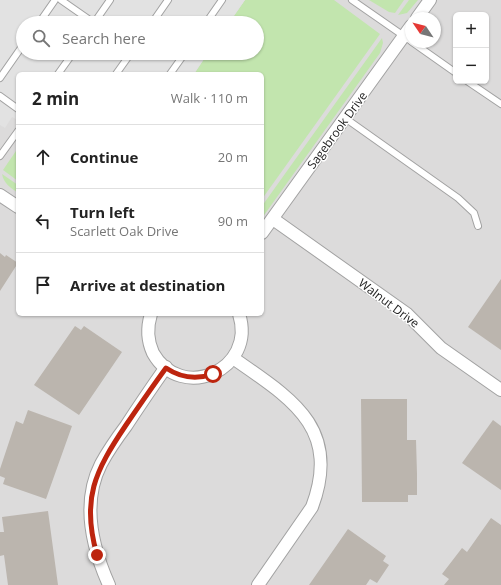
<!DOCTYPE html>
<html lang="en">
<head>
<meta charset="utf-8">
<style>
  body { margin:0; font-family:"Open Sans",sans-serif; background:#f6f6f6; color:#222 }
  .controls { position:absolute; right:12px; top:12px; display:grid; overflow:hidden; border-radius:6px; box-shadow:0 1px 3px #0004 }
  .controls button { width:36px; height:36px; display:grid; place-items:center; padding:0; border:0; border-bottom:1px solid #e0e0e0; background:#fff; color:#222; font:20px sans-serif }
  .compass { position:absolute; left:405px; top:12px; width:36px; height:36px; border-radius:50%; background:#fff; box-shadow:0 1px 3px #0004; rotate:305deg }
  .stop { position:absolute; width:12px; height:12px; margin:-9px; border:3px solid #bd250f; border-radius:50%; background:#fff }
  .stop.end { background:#bd250f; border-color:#fff; box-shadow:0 1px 4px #0008 }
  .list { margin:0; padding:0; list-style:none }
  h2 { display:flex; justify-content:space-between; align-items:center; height:52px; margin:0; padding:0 16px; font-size:17px }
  h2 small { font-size:13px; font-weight:400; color:#767676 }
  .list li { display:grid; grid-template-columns:26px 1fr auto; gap:12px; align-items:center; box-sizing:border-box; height:64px; padding:0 16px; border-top:1px solid #e0e0e0 }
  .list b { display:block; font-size:15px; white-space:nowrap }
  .list p { margin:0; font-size:13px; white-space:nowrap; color:#767676 }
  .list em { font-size:13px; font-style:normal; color:#767676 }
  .icon { flex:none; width:22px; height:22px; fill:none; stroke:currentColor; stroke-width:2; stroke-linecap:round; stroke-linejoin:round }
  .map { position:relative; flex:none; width:501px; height:585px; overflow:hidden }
  .search { position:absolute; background:#fff; box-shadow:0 1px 3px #0004; left:16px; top:16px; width:248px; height:44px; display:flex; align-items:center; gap:10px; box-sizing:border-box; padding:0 14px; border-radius:22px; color:#767676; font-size:15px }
  .panel { position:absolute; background:#fff; box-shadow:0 1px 3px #0004; left:16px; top:72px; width:248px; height:244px; border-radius:6px }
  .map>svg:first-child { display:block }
  .residential { fill:#dcdbdb; fill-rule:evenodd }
  .grass { fill:#c2e5ae }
  .parking { fill:#e2e2e2 }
  .building { fill:#bbb5ae }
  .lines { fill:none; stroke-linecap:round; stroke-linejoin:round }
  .lane-casing { stroke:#a2a2a2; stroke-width:8 }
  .street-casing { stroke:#a2a2a2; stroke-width:14 }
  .lane { stroke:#fff; stroke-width:6 }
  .street { stroke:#fff; stroke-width:12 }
  .route { stroke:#bd250f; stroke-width:5 }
  .labels { text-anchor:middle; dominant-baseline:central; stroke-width:3; stroke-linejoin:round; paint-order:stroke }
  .street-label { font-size:12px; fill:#1e1e1e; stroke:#fff }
</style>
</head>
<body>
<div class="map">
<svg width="501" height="585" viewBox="0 0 501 585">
  <rect width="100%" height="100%" fill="#eeece5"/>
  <!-- residential -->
  <path class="residential" d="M0,0H501V585H0ZM456,15H486V81H456ZM411,18H435V42H411ZM23,23H257V53H23ZM18,74H262V314H18Z"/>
  <!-- grass -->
  <g class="grass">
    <polygon points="245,0 334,0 380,34 262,199 262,74 194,74 208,53 257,53 257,23 229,23"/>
    <polygon points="369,0 404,0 395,13 389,12"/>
    <polygon points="409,0 418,0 407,13 398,15"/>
    <polygon points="382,38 383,43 380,53 262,218 262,206"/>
    <polygon points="18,148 18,181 3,170"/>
    <path d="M2,174L18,185V193C10,187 4,184 2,174Z"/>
  </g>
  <!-- parking -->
  <polygon class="parking" points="0,0 245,0 229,23 23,23 23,53 208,53 194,74 18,74 18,120 12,117 5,128 0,125"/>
  <!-- building -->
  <g class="building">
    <polygon points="0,253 5,257 6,255 18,263 0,291"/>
    <polygon points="501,279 501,350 468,327"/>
    <polygon points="75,326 81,330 84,326 122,352 79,415 34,385"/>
    <polygon points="361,399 407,399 407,440 416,440 417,474 417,495 408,495 408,502 362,502"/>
    <polygon points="28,410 72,426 46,499 3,484 5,478 0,476 0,469 16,421 23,424"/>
    <polygon points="493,420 501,426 501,490 462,463"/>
    <polygon points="48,511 58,585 8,585 4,555 0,556 0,532 4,532 2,517"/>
    <polygon points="491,518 501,525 501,585 444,585 449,579 442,574 462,548 467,552"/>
    <polygon points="348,529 386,556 383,561 389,565 377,583 370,579 366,585 309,585"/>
  </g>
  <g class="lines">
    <!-- lane casing -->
    <g class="lane-casing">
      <g id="lane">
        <polyline points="61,0 94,23"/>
        <polyline points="352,0 411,41"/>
        <polyline points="39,23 55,0"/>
        <polyline points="94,23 110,0"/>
        <polyline points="152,23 168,0"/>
        <polyline points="206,23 222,0"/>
        <polyline points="412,42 456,73"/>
        <polyline points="58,74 73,53"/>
        <polyline points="116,74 131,53"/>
        <polyline points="170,74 185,53"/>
        <polyline points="0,78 23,45"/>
        <polyline points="467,81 501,104"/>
        <polyline points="0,96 18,109"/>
        <polyline points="345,118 458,198 474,213 478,226"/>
        <polyline points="0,156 18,131"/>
      </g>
    </g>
    <!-- street casing -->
    <g class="street-casing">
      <g id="street">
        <polyline points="417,18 430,0"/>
        <polyline points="0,195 18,207"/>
        <polyline points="273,219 407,314 441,348 501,390"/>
        <polyline points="262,233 411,26"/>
        <path d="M151,314C147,327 147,340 153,353C181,403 257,370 239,314"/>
        <path d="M233,358C290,398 342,427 312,507L258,585"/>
        <path d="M109,585C92,547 81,503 101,464C108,451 117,438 126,426C139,406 152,387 166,367"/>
      </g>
    </g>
    <!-- lane -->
    <use href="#lane" class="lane"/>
    <!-- street -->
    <use href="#street" class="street"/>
  </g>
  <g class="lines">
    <!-- route -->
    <path class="route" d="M97,555C81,499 95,471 126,425C139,406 152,387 166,368C181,378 196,380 213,374"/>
  </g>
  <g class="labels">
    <!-- street labels -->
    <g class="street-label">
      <text transform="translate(337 130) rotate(-54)">Sagebrook Drive</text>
      <text transform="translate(389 303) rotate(37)">Walnut Drive</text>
    </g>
  </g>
</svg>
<div class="controls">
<button>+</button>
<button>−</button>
</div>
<svg class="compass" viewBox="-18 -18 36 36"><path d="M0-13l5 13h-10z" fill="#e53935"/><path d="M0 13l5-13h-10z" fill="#767676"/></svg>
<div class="stop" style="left:213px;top:374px"></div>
<div class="stop end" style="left:97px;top:555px"></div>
<div class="search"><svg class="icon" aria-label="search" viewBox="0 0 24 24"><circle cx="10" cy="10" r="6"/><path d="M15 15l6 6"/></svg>Search here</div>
<section class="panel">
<h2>2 min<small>Walk · 110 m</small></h2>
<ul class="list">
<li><svg class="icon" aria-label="ahead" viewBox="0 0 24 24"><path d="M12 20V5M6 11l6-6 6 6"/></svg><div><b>Continue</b></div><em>20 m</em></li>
<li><svg class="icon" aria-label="left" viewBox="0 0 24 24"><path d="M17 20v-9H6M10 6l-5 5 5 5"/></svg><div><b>Turn left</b><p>Scarlett Oak Drive</p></div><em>90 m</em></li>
<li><svg class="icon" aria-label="arrive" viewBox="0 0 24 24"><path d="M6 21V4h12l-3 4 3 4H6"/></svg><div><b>Arrive at destination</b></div></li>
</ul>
</section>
</div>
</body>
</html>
